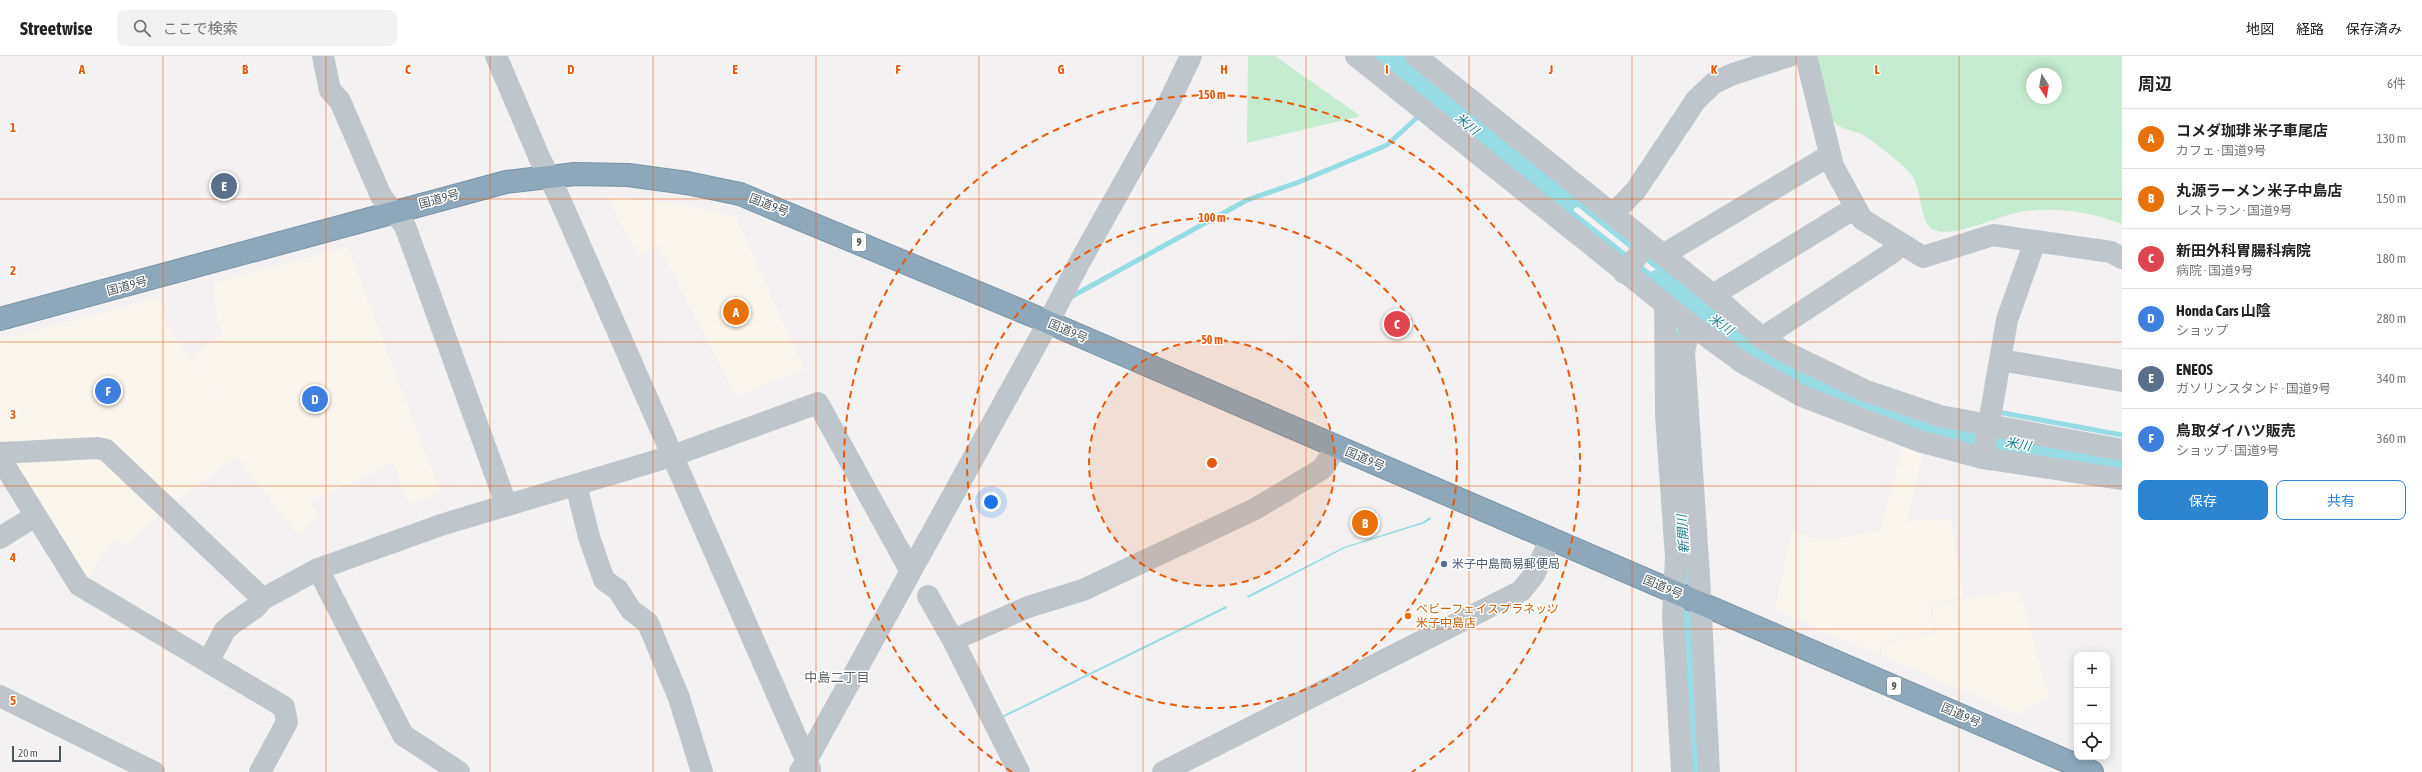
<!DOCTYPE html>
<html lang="ja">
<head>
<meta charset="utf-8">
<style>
  body { margin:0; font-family:"Asap Condensed","Noto Sans JP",sans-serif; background:#f2f2f2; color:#222 }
  .controls { position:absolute; right:12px; bottom:12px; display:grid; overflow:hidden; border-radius:8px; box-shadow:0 2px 10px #0003 }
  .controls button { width:36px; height:36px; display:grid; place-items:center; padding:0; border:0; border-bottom:1px solid #e0e0e0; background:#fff; color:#222; font:20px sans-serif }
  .compass { position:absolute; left:2026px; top:12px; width:36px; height:36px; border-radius:50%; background:#fff; box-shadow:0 2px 10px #0003; rotate:169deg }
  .scale { position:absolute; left:12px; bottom:10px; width:49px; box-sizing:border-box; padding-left:4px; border:2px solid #4b565c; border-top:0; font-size:11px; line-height:14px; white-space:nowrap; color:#4b565c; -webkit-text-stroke:3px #fff; paint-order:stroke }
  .you { position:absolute; left:991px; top:446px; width:14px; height:14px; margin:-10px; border:3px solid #fff; border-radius:50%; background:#1a73e8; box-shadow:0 0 0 6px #1a73e833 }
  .badge { display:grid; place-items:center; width:26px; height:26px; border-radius:50%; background:#2d85d1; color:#fff; font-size:13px; font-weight:700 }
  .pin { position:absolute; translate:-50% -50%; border:2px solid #fff; box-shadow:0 1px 4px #0006 }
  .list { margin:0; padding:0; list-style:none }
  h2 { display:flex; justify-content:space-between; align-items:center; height:52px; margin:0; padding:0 16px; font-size:17px }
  h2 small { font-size:13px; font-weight:400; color:#767676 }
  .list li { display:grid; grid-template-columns:26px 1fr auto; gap:12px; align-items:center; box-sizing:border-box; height:60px; padding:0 16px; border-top:1px solid #e0e0e0 }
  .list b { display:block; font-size:15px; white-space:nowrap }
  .list p { margin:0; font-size:13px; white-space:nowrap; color:#767676 }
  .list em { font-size:13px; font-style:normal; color:#767676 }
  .actions { display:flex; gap:8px; padding:12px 16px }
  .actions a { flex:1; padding:9px 0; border:1px solid #2d85d1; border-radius:8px; text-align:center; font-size:14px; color:#2d85d1 }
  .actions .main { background:#2d85d1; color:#fff }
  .icon { flex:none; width:22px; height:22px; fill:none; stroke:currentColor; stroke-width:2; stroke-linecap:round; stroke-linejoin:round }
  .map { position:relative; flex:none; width:2122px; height:716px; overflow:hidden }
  header { display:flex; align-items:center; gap:24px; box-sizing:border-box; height:56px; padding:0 20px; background:#fff; border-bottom:1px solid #e0e0e0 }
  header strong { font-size:19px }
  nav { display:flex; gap:22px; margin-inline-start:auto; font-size:14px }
  .search { width:280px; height:36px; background:#f2f2f2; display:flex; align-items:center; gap:10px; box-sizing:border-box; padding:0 14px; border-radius:8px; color:#767676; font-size:15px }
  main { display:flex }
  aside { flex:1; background:#fff }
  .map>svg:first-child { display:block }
  .commercial { fill:#fbf6ed }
  .green { fill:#c5ebd0; fill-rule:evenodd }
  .water { fill:#97dbe3; fill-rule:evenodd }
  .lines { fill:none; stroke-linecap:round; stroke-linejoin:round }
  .stream { stroke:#97dbe3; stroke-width:5 }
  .river { stroke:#97dbe3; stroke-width:29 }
  .highway-casing { stroke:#7993a6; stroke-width:24 }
  .minor { stroke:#bec6cc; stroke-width:22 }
  .highway { stroke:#8ea8ba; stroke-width:22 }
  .grid { fill:none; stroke:#e8590c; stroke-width:1; stroke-opacity:0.55 }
  .ring { fill:none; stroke:#e8590c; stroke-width:2; stroke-dasharray:7 5 }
  .service-dot { fill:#5c6f8a; stroke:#fff; stroke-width:1.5 }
  .food-dot { fill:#e8710a; stroke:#fff; stroke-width:1.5 }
  .labels { text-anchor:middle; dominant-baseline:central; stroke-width:3; stroke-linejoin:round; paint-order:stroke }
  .shield { fill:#fff; stroke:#81898d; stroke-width:1 }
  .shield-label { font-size:11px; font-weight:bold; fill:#4b565c }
  .street-label { font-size:12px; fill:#4b565c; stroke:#fff }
  .service-label { font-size:12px; fill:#4e5e75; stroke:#fff; text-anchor:start }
  .food-label { font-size:12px; fill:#c56008; stroke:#fff; text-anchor:start }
  .water-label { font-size:13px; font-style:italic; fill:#1b8290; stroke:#fff }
  .neighbourhood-label { font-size:13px; fill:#5e6265; stroke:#fff }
  .grid-label { font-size:13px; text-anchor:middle; font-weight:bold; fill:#e8590c; stroke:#fff; stroke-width:3; stroke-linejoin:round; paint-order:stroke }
  .centre { fill:#e8590c; stroke:#fff; stroke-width:2 }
  .ring-label { font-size:12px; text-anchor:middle; font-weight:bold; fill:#e8590c; stroke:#fff; stroke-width:3; stroke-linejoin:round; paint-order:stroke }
</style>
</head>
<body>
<header>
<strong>Streetwise</strong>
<div class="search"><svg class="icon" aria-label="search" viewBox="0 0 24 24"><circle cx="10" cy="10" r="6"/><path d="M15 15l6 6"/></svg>ここで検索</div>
<nav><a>地図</a><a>経路</a><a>保存済み</a></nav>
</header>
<main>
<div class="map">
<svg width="2122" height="716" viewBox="0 0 2122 716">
  <rect width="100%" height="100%" fill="#f3f1f1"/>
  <!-- commercial -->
  <g class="commercial">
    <polygon points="611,141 686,149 736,161 804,314 736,340 658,189 638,199 617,161"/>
    <polygon points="348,191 440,436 409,448 393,407 310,446 320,461 298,478 237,401 246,393 172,449 116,394 0,390 0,284 159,241 166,270 256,386 191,301 223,278 217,264 213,227"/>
    <polygon points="1904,387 1924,394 1907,465 1950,462 1964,541 1930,548 1934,574 1881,587 1879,599 1775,553 1792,476 1823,485 1880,474"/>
    <polygon points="94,397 164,454 126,489 116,482 85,524 12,408"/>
    <polygon points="2019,534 2049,640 2018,658 1881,599 1883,588 1936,576 1932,549"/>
  </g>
  <!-- green -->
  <g class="green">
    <polygon points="1248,0 1275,0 1359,59 1357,61 1247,87"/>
    <path d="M1813,0H2122V168C2089,155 2050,149 2015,157C1994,162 1954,182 1934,174C1920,170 1922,132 1911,118C1906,111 1870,82 1861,78C1852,74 1838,73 1832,64C1824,49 1818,17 1813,0ZM2032,18H2056V42H2032Z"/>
  </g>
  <!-- water -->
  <g class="water">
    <path d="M1367,0H1405L1700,239L1688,254L1678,247L1677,281L1700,716H1687L1671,241ZM1578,151L1691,242L1695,247L1691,248L1574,155V152Z"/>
    <polygon points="1430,461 1431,463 1425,467 1345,492 1248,542 1247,540 1344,491 1423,466"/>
    <polygon points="1226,550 1227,552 1000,663 1000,661"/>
  </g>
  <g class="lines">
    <!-- stream -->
    <g class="stream">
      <polyline points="1069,242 1247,144 1299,126 1387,89 1421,58"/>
      <polyline points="2003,357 2122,379"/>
    </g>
    <!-- river -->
    <polyline class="river" points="1659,228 1674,240 1706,257 1791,316 1880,353 1966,379 2122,408"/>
    <!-- highway casing -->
    <g class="highway-casing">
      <polyline id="highway" points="0,263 506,126 575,118 628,119 687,127 740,138 1036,261 2092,716"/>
    </g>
    <!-- minor -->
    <g class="minor">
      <polyline points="323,0 330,34 340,45 381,140 405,170 506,448"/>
      <polyline points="496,0 540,103 557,137 810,713"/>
      <polyline points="1356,0 1690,268 1743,307 1802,340 1919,385 1983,402 2122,423"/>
      <polyline points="1416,0 1713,239 1762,282 1783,295 1866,335 1940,360 2122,394"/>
      <polyline points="1806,0 1833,110 1857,154 1862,163 1923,201 1993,179 2035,185 2007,264 1983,402"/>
      <polyline points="1613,158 1636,134 1696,44 1714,27 1733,18 1789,0"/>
      <polyline points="2035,185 2111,196 2122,202"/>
      <polyline points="1663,199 1830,99"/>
      <polyline points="1624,217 1648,187"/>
      <polyline points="1713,239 1845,158 1857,154"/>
      <polyline points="1665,249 1666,359 1676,501 1673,560 1682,716"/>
      <polyline points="1690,268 1684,296 1699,520 1709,716"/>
      <polyline points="1762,282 1893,196 1901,188"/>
      <polyline points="2001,304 2122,325"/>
      <polyline points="0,397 97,392 106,394 263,543"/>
      <polyline points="0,402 79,529 284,651 287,666 260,716"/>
      <polyline points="576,429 589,481 604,524 618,534 631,554 648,567 679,642 702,716"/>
      <polyline points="0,482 35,460"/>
      <polyline points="318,513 403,679 459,716"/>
      <polyline points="928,540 953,584 1019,716"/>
      <polyline points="953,584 1028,551 1083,534 1255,453 1322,413 1337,391"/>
      <polyline points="208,606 225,574 233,567 255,552 263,543 318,513 444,468 672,400 818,347 910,514"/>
      <polyline points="0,640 154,716"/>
      <polyline points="800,716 1048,267 1078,209 1169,46 1191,0"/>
      <polyline points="1163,716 1521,535 1534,519 1550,484"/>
    </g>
    <!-- highway -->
    <use href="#highway" class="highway"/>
  </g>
  <!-- grid -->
  <path class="grid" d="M163,0V716M326,0V716M490,0V716M653,0V716M816,0V716M979,0V716M1143,0V716M1306,0V716M1469,0V716M1632,0V716M1796,0V716M1959,0V716M0,143H2122M0,286H2122M0,430H2122M0,573H2122"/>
  <!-- distance rings -->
  <circle cx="1212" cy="407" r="123" fill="#e8590c" fill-opacity=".12"/>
  <g class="ring">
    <circle cx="1212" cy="407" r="123"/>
    <circle cx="1212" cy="407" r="245"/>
    <path d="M1012 716A368 368 0 1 1 1412 716"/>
  </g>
  <!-- markers -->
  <circle class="service-dot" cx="1444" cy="508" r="4"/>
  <circle class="food-dot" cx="1408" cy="560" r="4"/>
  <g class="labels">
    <!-- shield labels -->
    <g class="shield">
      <rect x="852" y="177" width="14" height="18" rx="3"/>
      <rect x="1887" y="621" width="14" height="18" rx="3"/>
    </g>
    <g class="shield-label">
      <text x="859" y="186">9</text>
      <text x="1894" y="630">9</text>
    </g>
    <!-- street labels -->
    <g class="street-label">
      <text transform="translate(439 143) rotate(-15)">国道9号</text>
      <text transform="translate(769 149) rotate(21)">国道9号</text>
      <text transform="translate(127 230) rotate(-15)">国道9号</text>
      <text transform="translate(1068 275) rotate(23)">国道9号</text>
      <text transform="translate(1365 403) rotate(23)">国道9号</text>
      <text transform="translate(1663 531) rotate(23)">国道9号</text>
      <text transform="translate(1961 659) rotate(24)">国道9号</text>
    </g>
    <!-- service labels -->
    <g class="service-label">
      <text x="1452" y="508">米子中島簡易郵便局</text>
    </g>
    <!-- food labels -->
    <g class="food-label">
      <text x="1416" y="553">ベビーフェイスプラネッツ<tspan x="1416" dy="14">米子中島店</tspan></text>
    </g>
    <!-- water labels -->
    <g class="water-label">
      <text transform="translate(1467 68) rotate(40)">米川</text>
      <text transform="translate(1721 268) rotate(35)">米川</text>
      <text transform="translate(2018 388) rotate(10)">米川</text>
      <text transform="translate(1683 478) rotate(-94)">新開川</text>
    </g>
    <!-- neighbourhood labels -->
    <g class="neighbourhood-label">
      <text x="837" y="621">中島二丁目</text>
    </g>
  </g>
  <g class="grid-label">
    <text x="82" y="18">A</text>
    <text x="245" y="18">B</text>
    <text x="408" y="18">C</text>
    <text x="571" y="18">D</text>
    <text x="735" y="18">E</text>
    <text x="898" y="18">F</text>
    <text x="1061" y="18">G</text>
    <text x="1224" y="18">H</text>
    <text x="1387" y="18">I</text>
    <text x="1551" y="18">J</text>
    <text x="1714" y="18">K</text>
    <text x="1877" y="18">L</text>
    <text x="13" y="76">1</text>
    <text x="13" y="219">2</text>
    <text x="13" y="363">3</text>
    <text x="13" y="506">4</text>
    <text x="13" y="649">5</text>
  </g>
  <circle cx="1212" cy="407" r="6" class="centre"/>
  <g class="ring-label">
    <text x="1212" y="43">150 m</text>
    <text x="1212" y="166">100 m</text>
    <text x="1212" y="288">50 m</text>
  </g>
</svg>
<div class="controls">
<button>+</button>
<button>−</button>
<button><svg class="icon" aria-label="locate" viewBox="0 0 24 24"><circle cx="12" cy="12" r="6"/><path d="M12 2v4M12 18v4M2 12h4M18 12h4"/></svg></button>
</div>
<svg class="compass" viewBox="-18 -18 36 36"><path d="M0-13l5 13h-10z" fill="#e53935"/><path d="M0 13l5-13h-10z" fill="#767676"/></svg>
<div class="scale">20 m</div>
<div class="you"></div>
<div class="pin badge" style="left:736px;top:256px;background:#e8710a">A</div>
<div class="pin badge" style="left:1365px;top:467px;background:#e8710a">B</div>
<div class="pin badge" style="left:1397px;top:268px;background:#e0444e">C</div>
<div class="pin badge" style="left:315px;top:343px;background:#3f7fe0">D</div>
<div class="pin badge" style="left:224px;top:130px;background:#5c6f8a">E</div>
<div class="pin badge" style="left:108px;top:335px;background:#3f7fe0">F</div>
</div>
<aside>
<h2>周辺<small>6件</small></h2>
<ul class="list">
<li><span class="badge" style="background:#e8710a">A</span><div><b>コメダ珈琲 米子車尾店</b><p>カフェ · 国道9号</p></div><em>130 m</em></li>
<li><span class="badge" style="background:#e8710a">B</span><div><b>丸源ラーメン 米子中島店</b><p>レストラン · 国道9号</p></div><em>150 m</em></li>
<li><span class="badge" style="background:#e0444e">C</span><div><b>新田外科胃腸科病院</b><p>病院 · 国道9号</p></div><em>180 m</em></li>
<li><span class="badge" style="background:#3f7fe0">D</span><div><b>Honda Cars 山陰</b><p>ショップ</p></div><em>280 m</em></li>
<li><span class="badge" style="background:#5c6f8a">E</span><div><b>ENEOS</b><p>ガソリンスタンド · 国道9号</p></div><em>340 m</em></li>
<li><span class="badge" style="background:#3f7fe0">F</span><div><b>鳥取ダイハツ販売</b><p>ショップ · 国道9号</p></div><em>360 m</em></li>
</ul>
<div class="actions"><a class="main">保存</a><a>共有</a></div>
</aside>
</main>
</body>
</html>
